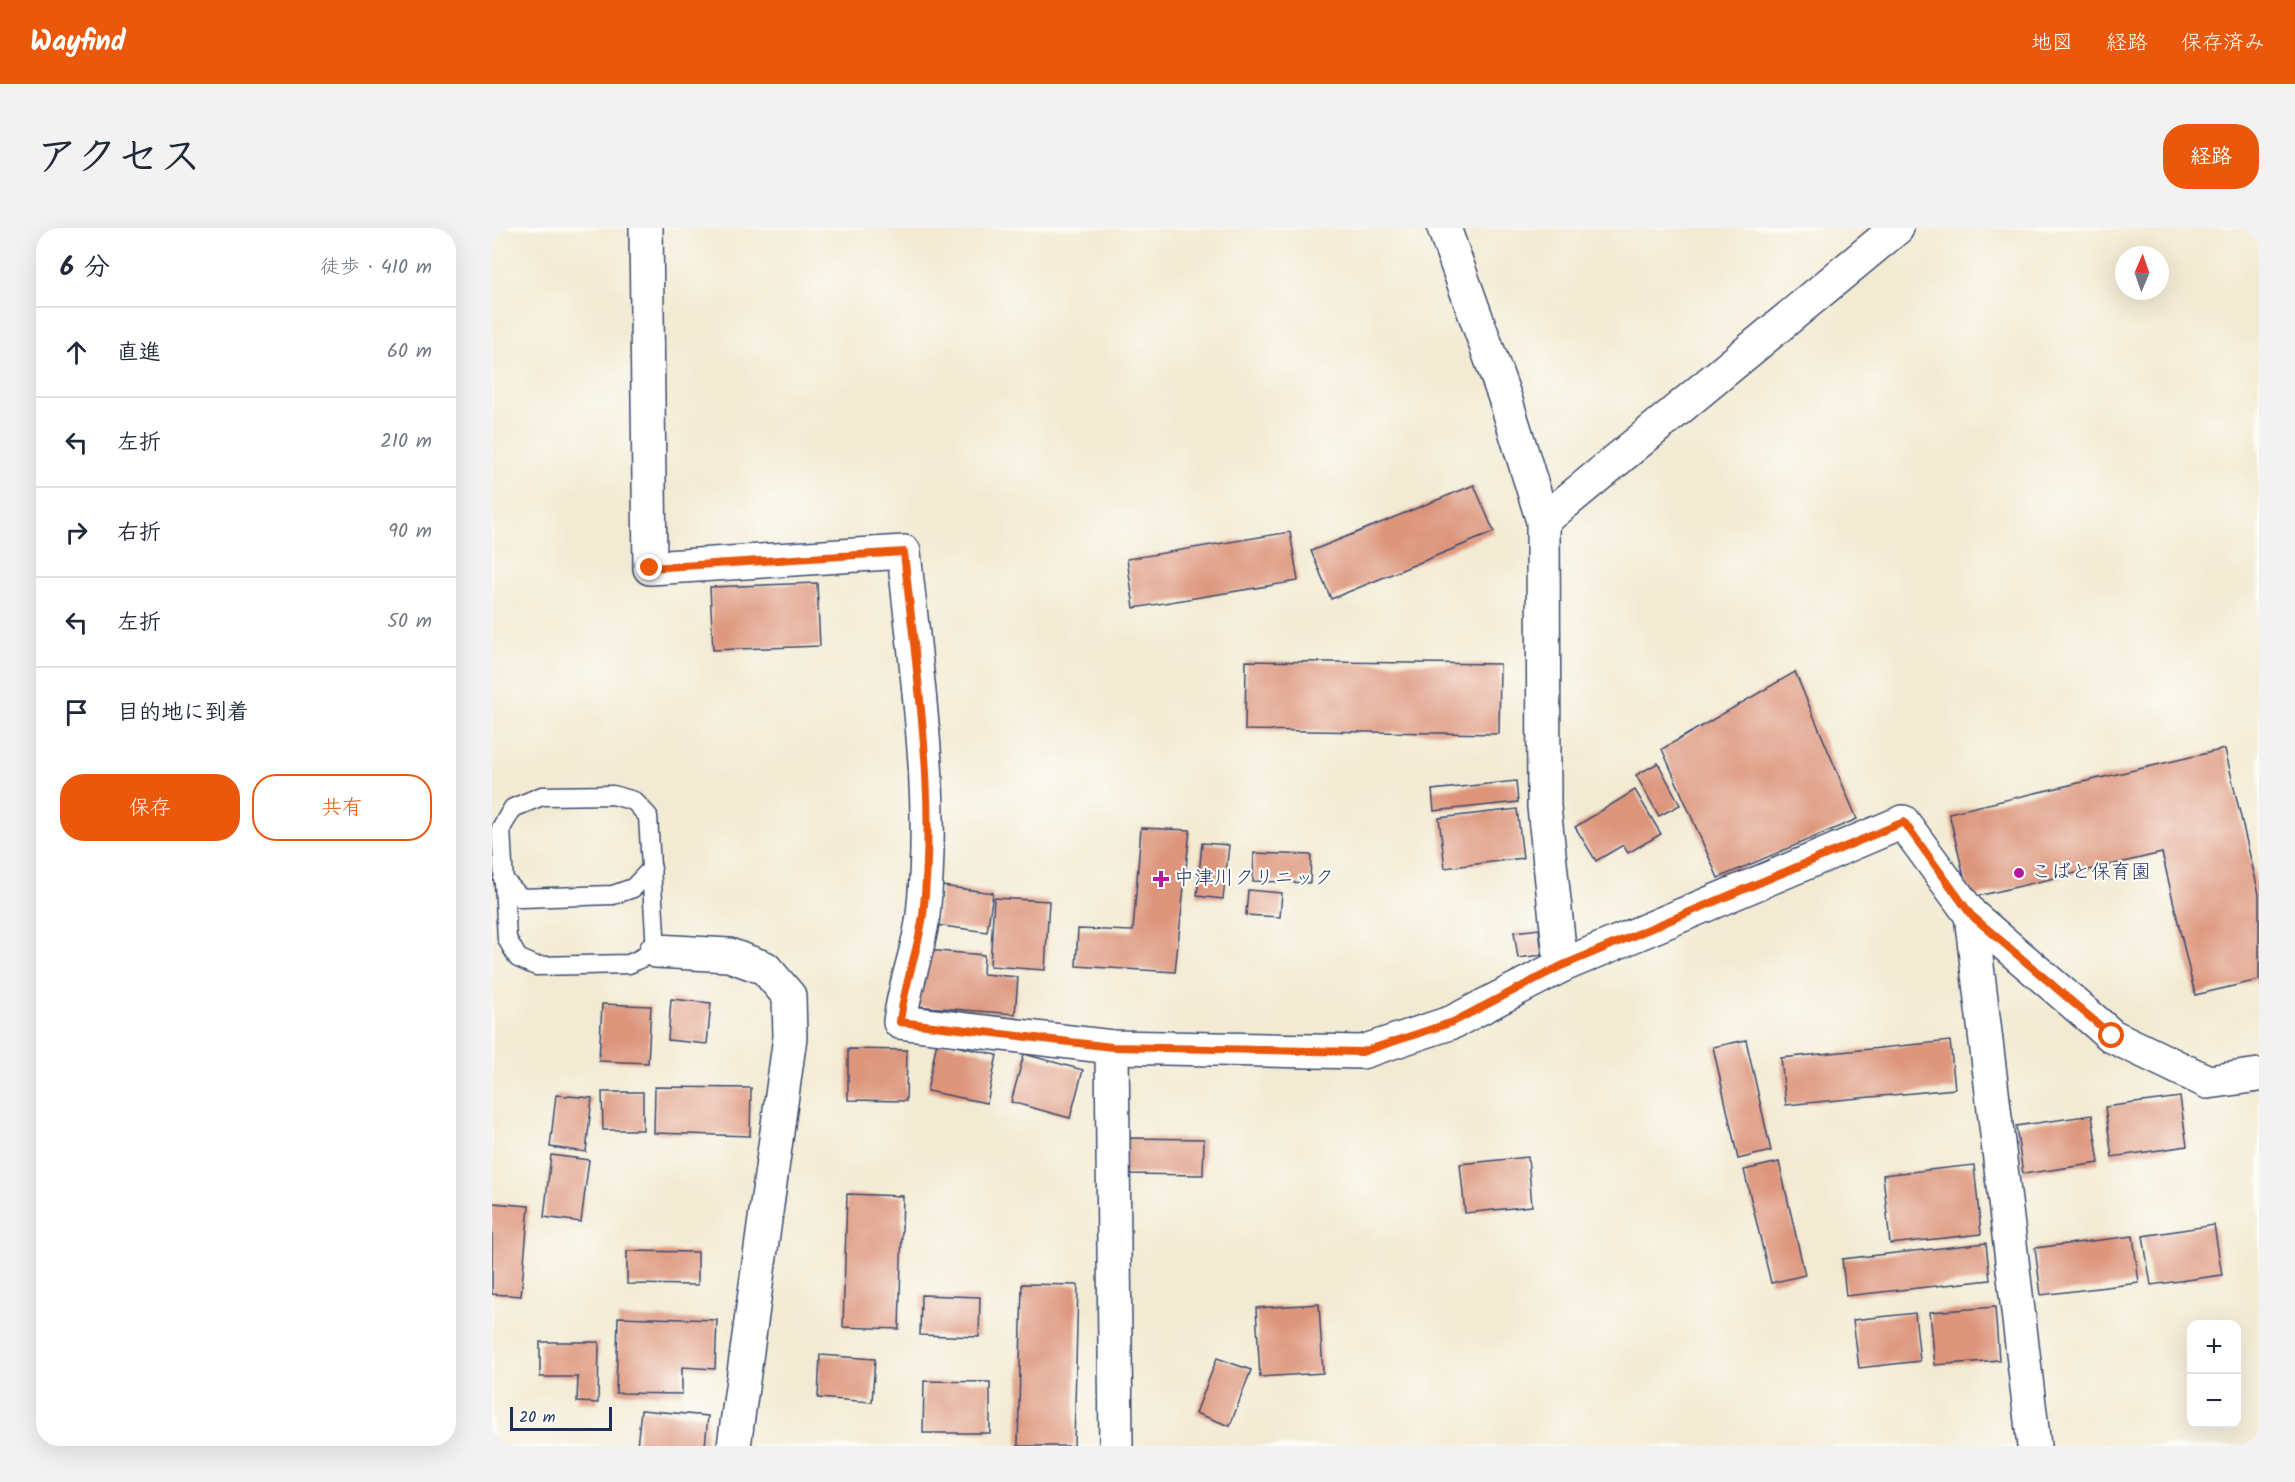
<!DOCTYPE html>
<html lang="ja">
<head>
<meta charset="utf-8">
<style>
  body { margin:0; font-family:Kalam,"Klee One",sans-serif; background:#f2f2f3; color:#1f2937 }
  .controls { position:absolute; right:18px; bottom:18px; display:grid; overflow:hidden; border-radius:12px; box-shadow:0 6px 24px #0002 }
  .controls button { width:54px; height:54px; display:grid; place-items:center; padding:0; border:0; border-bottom:2px solid #e0e1e3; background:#fff; color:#1f2937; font:30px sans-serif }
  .compass { position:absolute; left:1623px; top:18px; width:54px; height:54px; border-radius:50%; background:#fff; box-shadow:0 6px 24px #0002; rotate:2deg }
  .scale { position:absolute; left:18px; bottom:15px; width:102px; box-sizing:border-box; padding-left:6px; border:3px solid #1b2f5e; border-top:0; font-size:16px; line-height:21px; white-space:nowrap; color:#1b2f5e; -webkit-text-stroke:4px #fdfcf7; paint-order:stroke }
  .stop { position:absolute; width:18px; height:18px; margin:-14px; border:4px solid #ea580c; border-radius:50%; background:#fff }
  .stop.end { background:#ea580c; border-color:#fff; box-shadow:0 2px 6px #0008 }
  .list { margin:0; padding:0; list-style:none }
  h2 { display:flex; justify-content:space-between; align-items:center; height:78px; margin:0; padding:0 24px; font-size:26px }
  h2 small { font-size:20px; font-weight:400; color:#747a83 }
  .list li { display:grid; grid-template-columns:39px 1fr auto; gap:18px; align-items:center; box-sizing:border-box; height:90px; padding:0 24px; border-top:2px solid #e0e1e3 }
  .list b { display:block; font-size:22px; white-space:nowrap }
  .list em { font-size:20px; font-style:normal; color:#747a83 }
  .actions { display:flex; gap:12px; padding:18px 24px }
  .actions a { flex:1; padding:14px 0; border:2px solid #ea580c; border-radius:24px; text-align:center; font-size:21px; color:#ea580c }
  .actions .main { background:#ea580c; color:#fff }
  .icon { flex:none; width:33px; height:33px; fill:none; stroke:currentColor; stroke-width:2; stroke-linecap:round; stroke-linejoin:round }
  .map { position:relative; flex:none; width:1767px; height:1218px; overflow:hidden; border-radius:24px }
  header { display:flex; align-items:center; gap:36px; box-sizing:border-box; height:84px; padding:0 30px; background:#ea580c; color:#fff }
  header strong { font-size:28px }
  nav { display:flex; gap:33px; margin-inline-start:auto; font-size:21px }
  .intro { display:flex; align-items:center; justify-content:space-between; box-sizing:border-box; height:144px; padding:0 36px }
  h1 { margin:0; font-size:42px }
  .button { padding:15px 27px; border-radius:24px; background:#ea580c; color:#fff; font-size:21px; font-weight:700 }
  main { display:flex; gap:36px; padding:0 36px }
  aside { flex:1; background:#fff; border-radius:24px; box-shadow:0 6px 24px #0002 }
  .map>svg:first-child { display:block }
  .building { fill:#dd957b }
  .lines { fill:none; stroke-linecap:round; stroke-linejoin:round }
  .service-casing { stroke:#3b4b6f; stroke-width:21 }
  .minor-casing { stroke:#3b4b6f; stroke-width:36 }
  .tertiary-casing { stroke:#3b4b6f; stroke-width:36 }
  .service { stroke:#fff; stroke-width:18 }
  .minor { stroke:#fff; stroke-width:33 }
  .tertiary { stroke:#fff; stroke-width:33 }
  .route { stroke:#ea580c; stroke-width:8 }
  .poi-dot { fill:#b5179e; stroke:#fdfcf7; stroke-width:2 }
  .labels { text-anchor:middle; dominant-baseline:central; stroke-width:4.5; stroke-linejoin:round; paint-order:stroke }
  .poi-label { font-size:20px; fill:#1b2f5e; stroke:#fdfcf7; text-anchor:start }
</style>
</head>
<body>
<header>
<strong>Wayfind</strong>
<nav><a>地図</a><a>経路</a><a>保存済み</a></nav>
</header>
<div class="intro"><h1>アクセス</h1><a class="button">経路</a></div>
<main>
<aside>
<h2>6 分<small>徒歩 · 410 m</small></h2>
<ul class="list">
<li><svg class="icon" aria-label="ahead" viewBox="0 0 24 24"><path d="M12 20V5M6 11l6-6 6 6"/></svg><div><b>直進</b></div><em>60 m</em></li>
<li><svg class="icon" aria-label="left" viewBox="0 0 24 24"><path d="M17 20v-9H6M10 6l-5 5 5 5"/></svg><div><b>左折</b></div><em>210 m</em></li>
<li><svg class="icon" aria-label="right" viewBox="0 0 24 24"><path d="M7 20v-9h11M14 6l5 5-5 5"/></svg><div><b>右折</b></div><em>90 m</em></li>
<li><svg class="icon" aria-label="left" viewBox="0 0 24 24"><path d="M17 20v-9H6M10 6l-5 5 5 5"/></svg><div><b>左折</b></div><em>50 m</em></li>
<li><svg class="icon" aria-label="arrive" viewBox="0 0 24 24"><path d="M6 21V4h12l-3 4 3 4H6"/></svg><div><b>目的地に到着</b></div></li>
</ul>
<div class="actions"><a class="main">保存</a><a>共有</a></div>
</aside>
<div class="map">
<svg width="1767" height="1218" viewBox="0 0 1767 1218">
  <rect width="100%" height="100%" fill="#fdfcf7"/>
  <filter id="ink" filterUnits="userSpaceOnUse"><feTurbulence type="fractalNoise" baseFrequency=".0167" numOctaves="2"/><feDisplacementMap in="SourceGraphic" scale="12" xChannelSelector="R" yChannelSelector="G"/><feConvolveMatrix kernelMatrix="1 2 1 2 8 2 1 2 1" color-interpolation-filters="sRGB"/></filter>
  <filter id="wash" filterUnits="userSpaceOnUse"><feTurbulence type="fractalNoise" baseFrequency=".008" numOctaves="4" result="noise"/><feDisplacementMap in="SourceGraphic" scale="24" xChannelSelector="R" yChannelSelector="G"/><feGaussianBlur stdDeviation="1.35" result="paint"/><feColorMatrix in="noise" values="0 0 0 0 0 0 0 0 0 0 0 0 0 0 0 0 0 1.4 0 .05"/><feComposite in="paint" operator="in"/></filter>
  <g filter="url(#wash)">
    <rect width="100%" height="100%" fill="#f2ead2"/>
    <g id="blocks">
      <!-- building -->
      <g class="building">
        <polygon points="982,257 1002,304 839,371 819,323"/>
        <polygon points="798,304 806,353 642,380 635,331"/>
        <polygon points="325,355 328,418 221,422 218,359"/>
        <polygon points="754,433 1008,436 1007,506 753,502"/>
        <polygon points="1303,444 1365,591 1226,650 1170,521"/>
        <polygon points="1733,521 1767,666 1767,752 1703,767 1670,625 1477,670 1457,585"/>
        <polygon points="1166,535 1188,577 1167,588 1144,547"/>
        <polygon points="1024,553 1026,574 942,583 940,562"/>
        <polygon points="1143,562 1169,606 1136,625 1131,617 1104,633 1083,599"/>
        <polygon points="1025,581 1031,630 953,640 947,590"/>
        <polygon points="649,600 698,602 683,744 584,738 586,701 641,703"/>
        <polygon points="710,615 737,617 731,671 705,668"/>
        <polygon points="762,625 819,627 818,655 761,653"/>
        <polygon points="450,658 501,665 495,704 444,697"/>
        <polygon points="756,662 790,665 788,689 754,687"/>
        <polygon points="502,670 557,673 553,742 498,738"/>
        <polygon points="1047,701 1050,727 1026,730 1022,704"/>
        <polygon points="434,722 492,727 491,746 526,749 523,786 423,778"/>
        <polygon points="179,771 219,775 215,816 176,812"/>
        <polygon points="110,776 159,778 156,835 107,833"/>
        <polygon points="1254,812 1279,923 1246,931 1221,819"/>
        <polygon points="1458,813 1463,861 1294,877 1289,830"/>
        <polygon points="445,814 505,827 495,875 435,863"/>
        <polygon points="356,821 415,822 414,873 356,872"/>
        <polygon points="532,826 591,842 578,890 519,874"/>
        <polygon points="163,859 259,860 258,908 162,905"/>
        <polygon points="110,864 151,864 151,902 111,902"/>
        <polygon points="64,867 100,870 94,924 58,919"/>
        <polygon points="1688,869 1695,918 1620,929 1613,879"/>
        <polygon points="1600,887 1607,935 1531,946 1524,898"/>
        <polygon points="632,910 712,911 711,947 631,946"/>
        <polygon points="59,927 97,932 89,994 52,989"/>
        <polygon points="1036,929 1040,978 973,985 968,936"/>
        <polygon points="1287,934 1313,1047 1279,1055 1252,942"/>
        <polygon points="1482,937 1489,1006 1398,1016 1391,947"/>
        <polygon points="355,966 411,968 407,1101 351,1099"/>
        <polygon points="0,975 37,978 29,1068 0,1066"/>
        <polygon points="1722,997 1730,1047 1659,1057 1651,1008"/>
        <polygon points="1641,1008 1647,1055 1549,1067 1543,1020"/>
        <polygon points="1494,1015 1498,1052 1354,1068 1350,1031"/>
        <polygon points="135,1023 206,1024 206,1057 135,1056"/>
        <polygon points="530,1056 586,1057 582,1218 526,1218"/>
        <polygon points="429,1067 488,1069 487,1109 428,1107"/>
        <polygon points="827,1076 831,1145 768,1149 764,1080"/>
        <polygon points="1503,1079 1507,1132 1443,1137 1438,1084"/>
        <polygon points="1423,1085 1428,1133 1367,1140 1361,1092"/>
        <polygon points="126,1089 225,1092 223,1141 190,1139 190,1166 124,1165"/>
        <polygon points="48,1114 107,1114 106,1175 85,1174 86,1149 48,1149"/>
        <polygon points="328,1127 383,1131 380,1174 326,1170"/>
        <polygon points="725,1130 759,1142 738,1198 704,1185"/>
        <polygon points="432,1153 498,1154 498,1205 431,1205"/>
        <polygon points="149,1182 216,1188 213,1218 145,1218"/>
      </g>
    </g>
  </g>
  <g filter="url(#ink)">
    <use href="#blocks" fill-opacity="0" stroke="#3b4b6f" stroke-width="1.5"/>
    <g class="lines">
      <!-- service casing -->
      <g class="service-casing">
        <g id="service">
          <polygon points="121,567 142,573 156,588 164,723 137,736 44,738 26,730 15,711 9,600 21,580 50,568"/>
          <polyline points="11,651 29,670 121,667 141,660 160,640"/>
        </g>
      </g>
      <!-- minor casing -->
      <g class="minor-casing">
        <g id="minor">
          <path d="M154,0L158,340L412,324C424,445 444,566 431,687C427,723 412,757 408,794L620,819L870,824L961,794L1069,738L1411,594L1479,687L1620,808L1716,854L1767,847"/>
          <polyline points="952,0 1013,170 1051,293 1052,579 1069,738"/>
          <polyline points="1051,293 1405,0"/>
          <polyline points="1479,687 1542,1218"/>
          <polyline points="620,819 624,1218"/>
        </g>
      </g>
      <!-- tertiary casing -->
      <g class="tertiary-casing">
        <polyline id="tertiary" points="164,723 237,727 273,740 297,768 298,809 242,1218"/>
      </g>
      <!-- service -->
      <use href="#service" class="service"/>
      <!-- minor -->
      <use href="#minor" class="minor"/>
      <!-- tertiary -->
      <use href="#tertiary" class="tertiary"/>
    </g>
  </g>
  <g class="lines" filter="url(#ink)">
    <!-- route -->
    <path class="route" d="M158,340L412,324C424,445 445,566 431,687C426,723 412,757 408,794L620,819L870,824L961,794L1069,738L1412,594L1479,687L1620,808"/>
  </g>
  <!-- markers -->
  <g class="poi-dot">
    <circle cx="1527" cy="645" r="6"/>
    <path d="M666 642h6v6h6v6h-6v6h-6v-6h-6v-6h6z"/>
  </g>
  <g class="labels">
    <!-- poi labels -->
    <g class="poi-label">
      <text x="1539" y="645">こばと保育園</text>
      <text x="682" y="651">中津川クリニック</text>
    </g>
  </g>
</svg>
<div class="controls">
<button>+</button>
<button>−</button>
</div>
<svg class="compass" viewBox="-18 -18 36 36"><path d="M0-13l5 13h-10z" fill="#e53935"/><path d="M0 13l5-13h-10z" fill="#747a83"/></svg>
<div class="scale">20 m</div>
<div class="stop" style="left:1620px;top:808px"></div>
<div class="stop end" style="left:158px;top:340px"></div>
</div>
</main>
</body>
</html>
